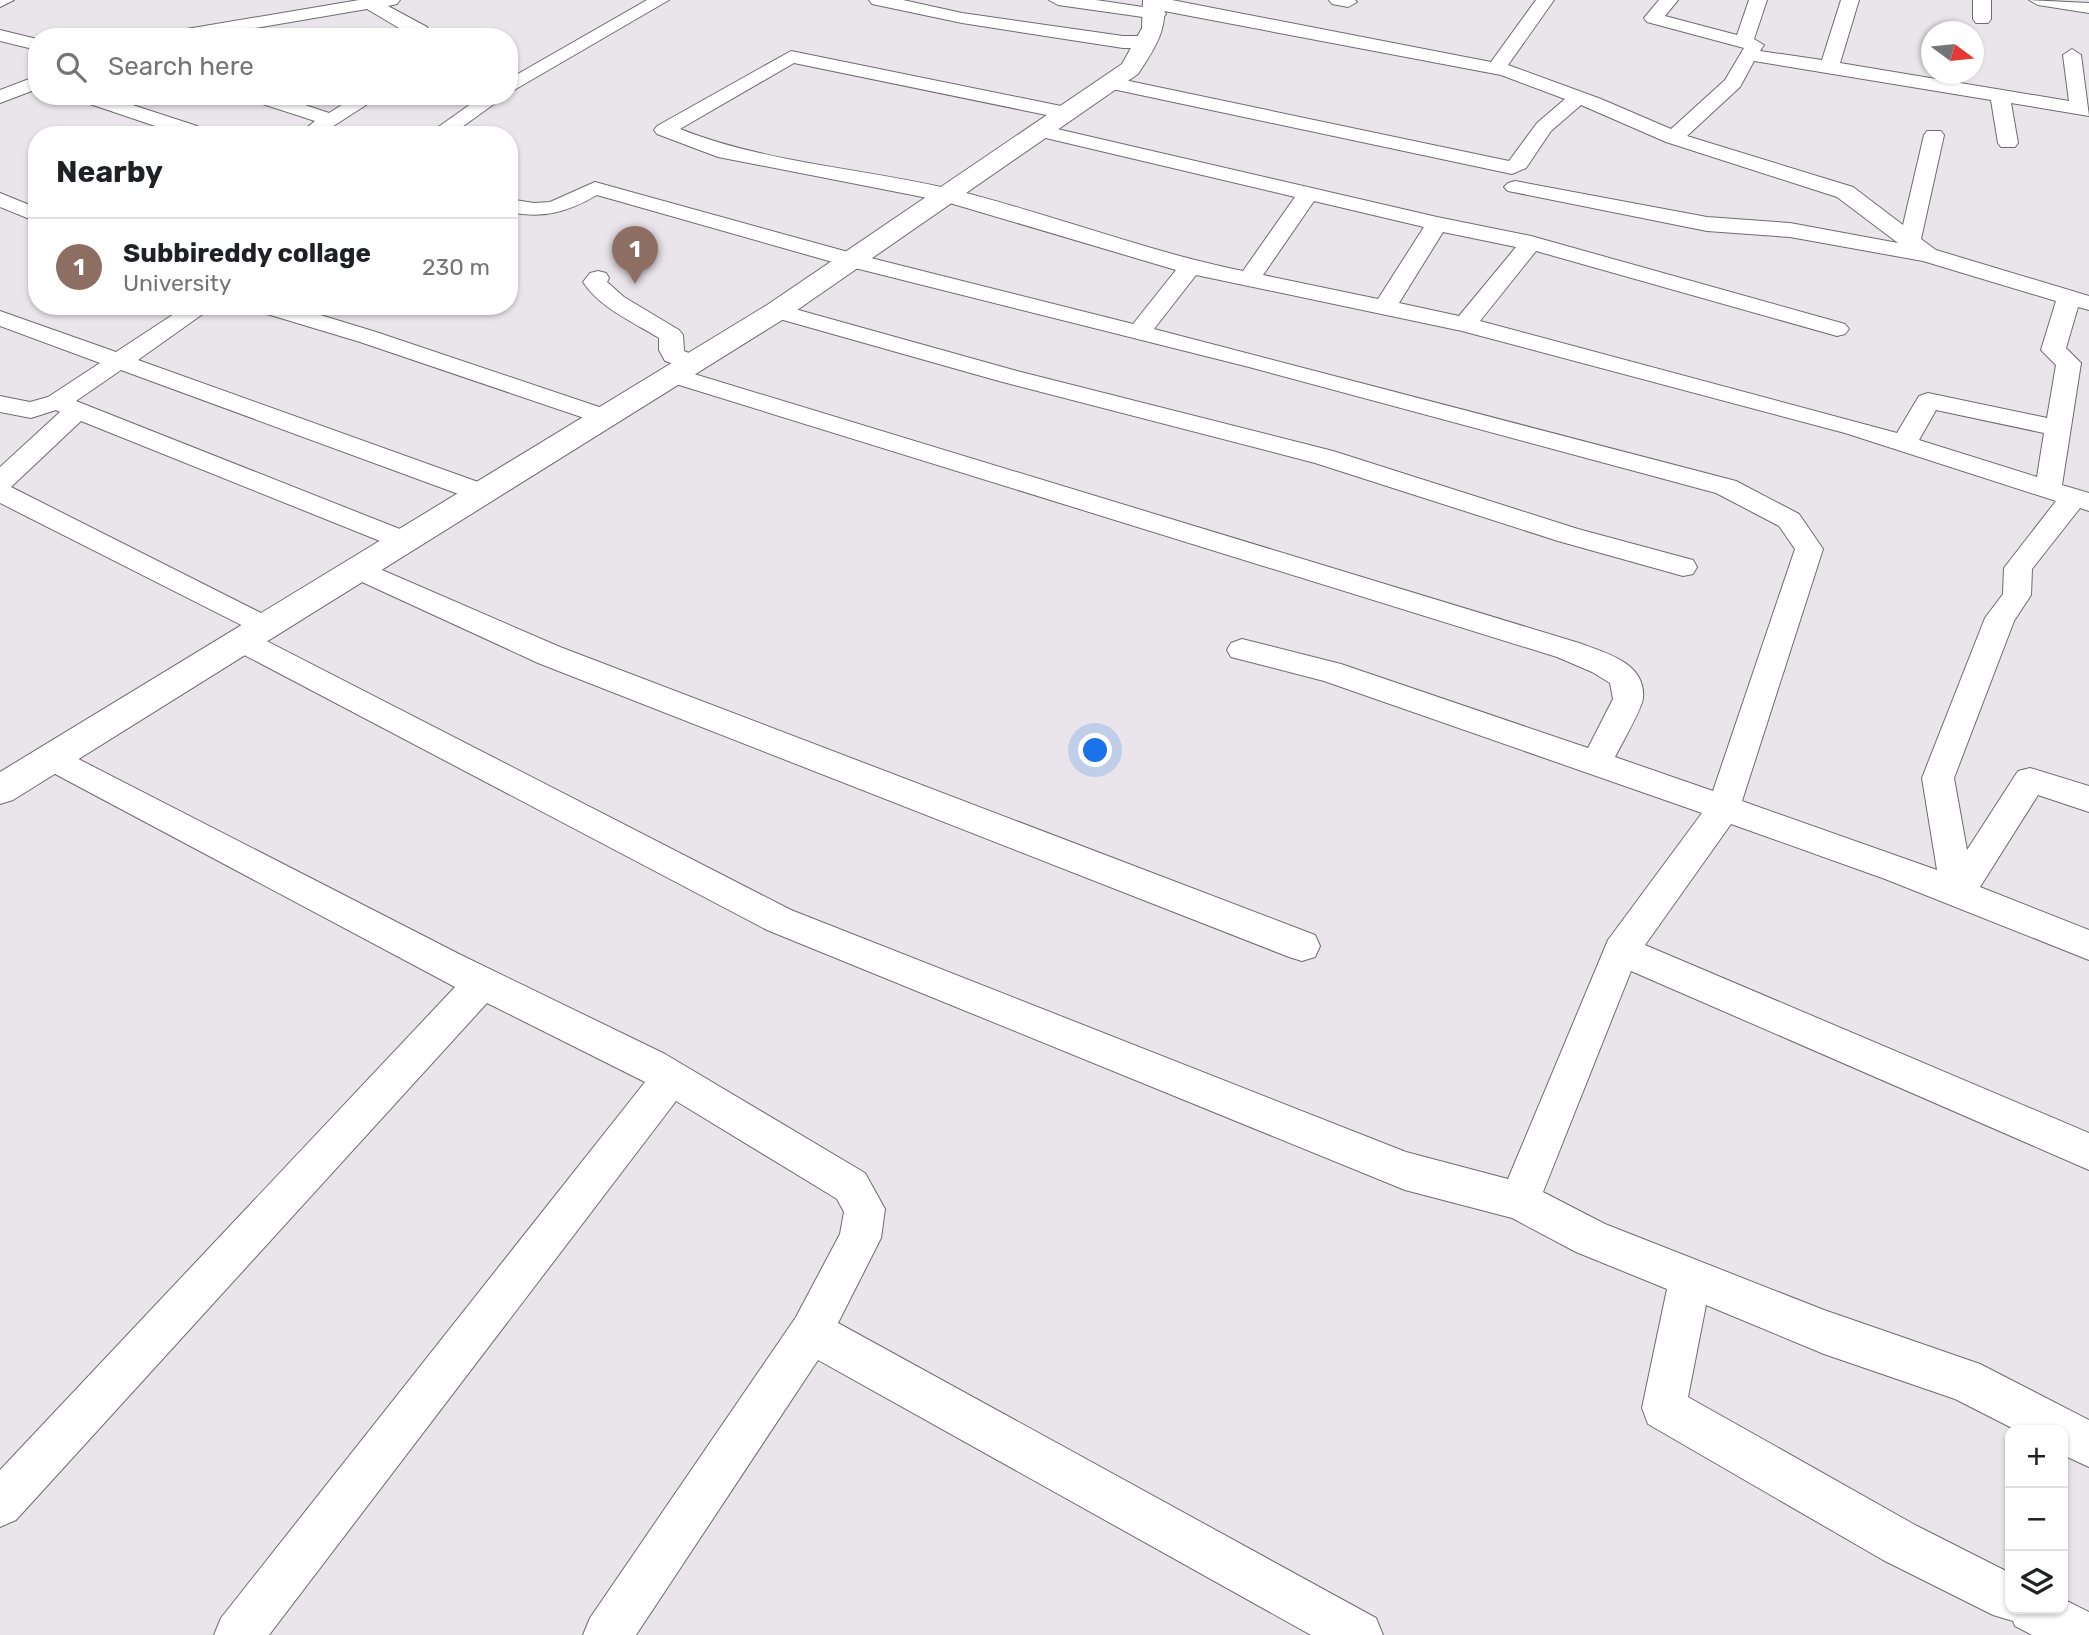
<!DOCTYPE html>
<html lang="en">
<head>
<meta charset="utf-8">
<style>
  body { margin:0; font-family:Rubik,sans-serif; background:#f6f6f6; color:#202124 }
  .controls { position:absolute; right:21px; bottom:21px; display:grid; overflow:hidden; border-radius:14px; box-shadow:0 2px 5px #0004 }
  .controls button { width:63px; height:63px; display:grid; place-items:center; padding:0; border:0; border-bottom:2px solid #e0e0e0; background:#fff; color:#202124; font:35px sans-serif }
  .compass { position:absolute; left:1921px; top:21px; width:63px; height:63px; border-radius:50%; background:#fff; box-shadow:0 2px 5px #0004; rotate:105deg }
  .you { position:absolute; left:1096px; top:751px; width:24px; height:24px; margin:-18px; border:5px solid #fff; border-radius:50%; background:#1a73e8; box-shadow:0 0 0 10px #1a73e833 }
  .badge { display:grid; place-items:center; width:46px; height:46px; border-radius:50%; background:#972f15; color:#fff; font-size:23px; font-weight:700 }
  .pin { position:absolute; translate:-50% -58px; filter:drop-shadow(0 2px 4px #0008) }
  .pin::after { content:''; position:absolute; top:37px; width:24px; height:21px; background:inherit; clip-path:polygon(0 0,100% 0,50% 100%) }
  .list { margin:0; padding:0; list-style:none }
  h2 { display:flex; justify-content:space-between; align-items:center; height:91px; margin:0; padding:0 28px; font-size:30px }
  h2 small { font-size:23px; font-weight:400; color:#757577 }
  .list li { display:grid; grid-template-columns:46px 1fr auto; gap:21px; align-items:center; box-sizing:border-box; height:98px; padding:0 28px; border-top:2px solid #e0e0e0 }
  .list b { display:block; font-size:26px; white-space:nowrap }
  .list p { margin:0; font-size:23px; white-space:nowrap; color:#757577 }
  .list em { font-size:23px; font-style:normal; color:#757577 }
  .icon { flex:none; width:38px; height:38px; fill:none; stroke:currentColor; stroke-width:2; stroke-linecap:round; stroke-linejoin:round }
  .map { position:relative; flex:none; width:2089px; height:1635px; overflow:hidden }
  .search { position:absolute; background:#fff; box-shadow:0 2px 5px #0004; left:28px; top:28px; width:490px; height:77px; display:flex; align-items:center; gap:18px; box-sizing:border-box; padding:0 24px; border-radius:28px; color:#757577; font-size:26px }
  .panel { position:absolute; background:#fff; box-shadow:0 2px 5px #0004; left:28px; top:126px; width:490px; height:189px; border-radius:28px }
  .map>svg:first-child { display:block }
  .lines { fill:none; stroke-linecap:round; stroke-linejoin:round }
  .minor-casing { stroke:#6f6b6f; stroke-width:2 }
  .major-casing { stroke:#6f6b6f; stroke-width:2 }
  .minor { fill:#fff; fill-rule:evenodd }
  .major { fill:#fff; fill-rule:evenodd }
</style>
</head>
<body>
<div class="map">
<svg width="2089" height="1635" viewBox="0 0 2089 1635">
  <rect width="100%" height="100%" fill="#eae5eb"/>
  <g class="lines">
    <!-- minor casing -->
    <g class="minor-casing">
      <g id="minor">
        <polygon points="0,0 14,0 0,7"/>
        <polygon points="359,0 400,0 397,4 388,6 427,27 432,37 414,37 367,9 203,37 160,37 169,32"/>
        <polygon points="647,0 669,0 509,93 509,79"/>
        <polygon points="869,0 903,0 962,13 1123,36 1147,36 1156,42 1147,48 1123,48 962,23 872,4"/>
        <path d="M1049,0H1096L1163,10L1151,0H1172L1491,62L1536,0H1554L1508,65L1601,99L1671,129L1725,80L1744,48L1647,22L1644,18L1659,0H1678L1665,16L1737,35L1749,0H1767L1754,39L1764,45L1760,51L1822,60L1841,0H1859L1840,63L2069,101L2063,55L2072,49L2081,55L2089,116L2011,103L2018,143L2015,147H2001L1998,143L1991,100L1754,61L1740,87L1687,136L1853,187L1903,225L1924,135L1927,131H1941L1944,135L1921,239L1936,250L2089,296V310L2078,307L2066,348L2081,363L2062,485L2089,493V511L2080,508L2032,569L2031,595L2014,621L1954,778L1967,850L2018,771L2030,768L2089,786V812L2038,795L1980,887L2089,930V960L1885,879L1731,824L1645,945L2089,1133V1170L1631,971L1543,1192L1605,1224L1824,1310L1980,1364L2089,1420V1467L2063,1455V1430H2016L1955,1399L1824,1354L1706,1305L1688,1397L1917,1526L2010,1573V1609H2063V1599L2089,1612V1635H2032L2015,1626L2013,1621L1993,1615L1883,1560L1648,1424L1642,1408L1667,1289L1576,1252L1512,1218L1405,1190L767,930L231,648L227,641L231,634L242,631L253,634L791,910L1406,1152L1508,1179L1608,940L1702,813L1324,681L1231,657L1227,650L1231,643L1242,639L1341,664L1588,748L1613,699L1610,683L1592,672L1557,657L663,380L660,375L663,370L672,368L681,370L1579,643C1605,653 1646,662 1643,698C1642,709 1621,745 1615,757L1713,791L1795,549L1779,526L1716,493L1249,367L843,265L597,195C568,212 543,219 509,212V199L534,203L550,202L595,182L859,255L1133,324L1176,270L943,201L718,157L657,134L654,130L657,126L791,51L1066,107L1073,109L1076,113L1073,117L1066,119L794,63L680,129C766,163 860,168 950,189C1049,213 1144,251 1243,271L1295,197L1033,135L1030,131L1033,127L1040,125L1437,217L1531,236L1845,324L1849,329L1845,334L1837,336L1536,251L1480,321L1897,433L1919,396L1928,393L2047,418L2056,365L2041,350L2056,301L1923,261L1790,237L1707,231L1508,191L1504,187L1508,183L1515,181L1707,217L1790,223L1898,243L1837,197L1666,142L1581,105L1551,131L1526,168L1512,174L1103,87L1100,83L1103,79L1110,77L1509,161L1537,123L1565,99L1501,75L1164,11L1166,14L1163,18L1157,19L1058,5ZM1314,201L1424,227L1378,299L1263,275ZM1443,232L1516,247L1459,316L1399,303ZM1196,275L1462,331L1845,433L2056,501L2004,568L2003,594L1985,618L1922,778L1937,870L1742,801L1823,549L1799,514L1736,481L1154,329ZM1936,410L2044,433L2037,477L1919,440Z"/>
        <polygon points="1329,0 1355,0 1357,2 1348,7 1332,4"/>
        <polygon points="1973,0 1991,0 1991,19 1988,23 1976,23 1973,19"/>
        <polygon points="2029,0 2089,3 2089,13 2038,5"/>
        <polygon points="0,30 37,39 37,50 0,41"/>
        <polygon points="37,76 37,89 0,103 0,90"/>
        <polygon points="75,96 105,96 194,125 208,131 211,135 182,135 78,100"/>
        <polygon points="247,96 278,96 329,113 356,96 380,96 321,134 307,134 304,130 315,121 250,100"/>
        <polygon points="482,96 505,96 451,135 427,135"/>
        <polygon points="0,193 37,208 37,222 0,207"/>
        <path d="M598,271L606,273L609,278L607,282L624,297L679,330L683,335L684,351L701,358L704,363L701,368L692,370L665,361L659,350V338C633,322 600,308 583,282L590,273Z"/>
        <polygon points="777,304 1017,371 1333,451 1578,529 1693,560 1697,567 1693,574 1683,576 1558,541 1315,463 999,381 769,316 765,311 769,306"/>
        <polygon points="186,306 214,306 138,360 492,487 496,493 492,499 482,502 472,499 121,370 76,401 415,535 419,541 415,547 405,550 395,547 81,421 11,487 275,620 280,627 275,634 265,637 0,503 0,467 60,412 56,410 31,418 0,412 0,396 30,402 48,397 100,363 0,326 0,311 116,352"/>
        <polygon points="253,306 291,306 376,332 614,412 618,417 614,422 605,425 596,422 360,342 257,311"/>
        <polygon points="359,560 560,647 1315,935 1320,946 1315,957 1302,961 1289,957 538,663 349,576 345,569 349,562"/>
        <polygon points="53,746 459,954 665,1054 865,1173 885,1209 881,1238 838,1323 1376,1618 1383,1635 1311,1635 818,1360 636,1635 583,1635 590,1618 796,1317 840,1234 844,1212 837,1199 676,1101 269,1635 214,1635 221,1618 645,1082 487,1003 16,1520 0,1527 0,1470 455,987 42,767 37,758 42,749"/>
      </g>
    </g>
    <!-- major casing -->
    <g class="major-casing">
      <path id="major" d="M1143,0H1163C1169,29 1153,51 1138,74L787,317L13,800L0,804V772L767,305L1122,64L1142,28Z"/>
    </g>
    <!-- minor -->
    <use href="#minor" class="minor"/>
    <!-- major -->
    <use href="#major" class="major"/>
  </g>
</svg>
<div class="controls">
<button>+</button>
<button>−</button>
<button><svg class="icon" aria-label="layers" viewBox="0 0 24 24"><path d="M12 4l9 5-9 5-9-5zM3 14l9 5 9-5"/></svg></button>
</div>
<svg class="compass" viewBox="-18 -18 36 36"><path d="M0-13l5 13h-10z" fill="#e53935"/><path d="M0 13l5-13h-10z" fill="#757577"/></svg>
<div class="you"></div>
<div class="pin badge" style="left:635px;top:284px;background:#8d6e63">1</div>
<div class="search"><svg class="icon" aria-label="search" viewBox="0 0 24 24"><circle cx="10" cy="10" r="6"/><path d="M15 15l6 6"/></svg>Search here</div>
<section class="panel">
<h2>Nearby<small></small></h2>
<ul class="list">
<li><span class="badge" style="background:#8d6e63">1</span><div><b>Subbireddy collage</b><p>University</p></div><em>230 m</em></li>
</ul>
</section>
</div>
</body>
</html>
